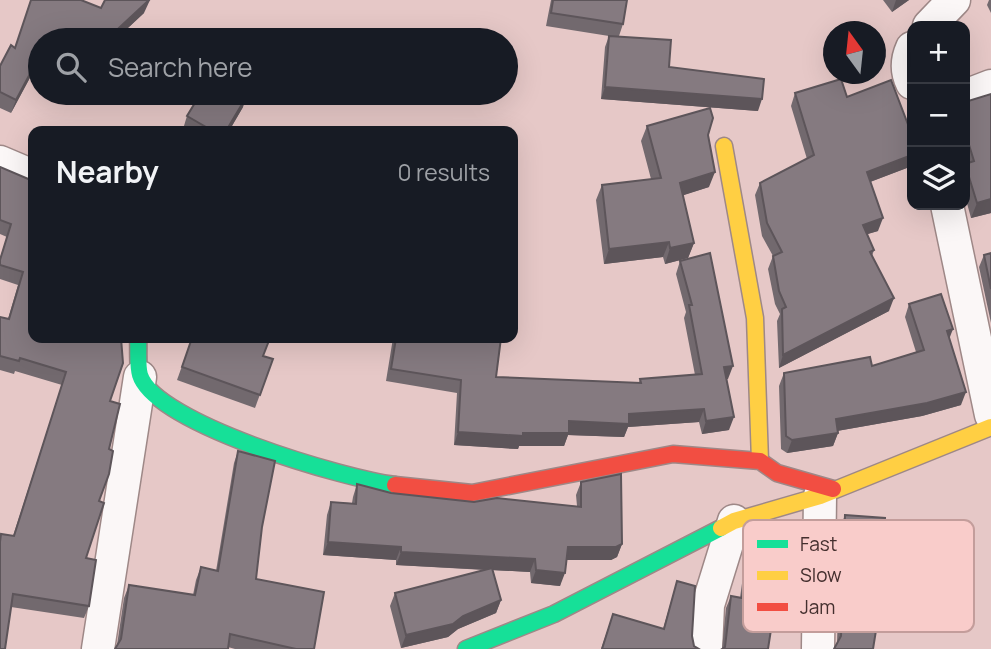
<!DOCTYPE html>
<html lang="en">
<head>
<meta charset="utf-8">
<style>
  body { margin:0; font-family:Manrope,sans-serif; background:#242831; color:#f1f3f6 }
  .controls { position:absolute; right:21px; top:21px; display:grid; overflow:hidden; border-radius:14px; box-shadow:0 7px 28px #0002 }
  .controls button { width:63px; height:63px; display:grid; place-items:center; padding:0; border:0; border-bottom:2px solid #363941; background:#171b24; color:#f1f3f6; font:35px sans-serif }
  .compass { position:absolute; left:823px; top:21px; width:63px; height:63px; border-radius:50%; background:#171b24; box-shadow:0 7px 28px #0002; rotate:345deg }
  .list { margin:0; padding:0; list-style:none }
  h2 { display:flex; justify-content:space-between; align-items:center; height:91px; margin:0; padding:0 28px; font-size:30px }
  h2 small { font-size:23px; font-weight:400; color:#9ea1a6 }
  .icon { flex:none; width:38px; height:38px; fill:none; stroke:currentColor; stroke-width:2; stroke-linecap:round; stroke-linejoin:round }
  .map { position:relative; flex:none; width:991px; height:649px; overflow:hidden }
  .search { position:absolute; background:#171b24; box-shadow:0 7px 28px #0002; left:28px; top:28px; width:490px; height:77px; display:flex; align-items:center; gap:18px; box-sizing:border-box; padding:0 24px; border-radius:38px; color:#9ea1a6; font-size:26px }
  .panel { position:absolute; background:#171b24; box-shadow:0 7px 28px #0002; left:28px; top:126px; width:490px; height:217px; border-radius:14px }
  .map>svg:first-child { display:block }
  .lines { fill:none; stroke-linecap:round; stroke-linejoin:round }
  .street-casing { stroke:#9e8887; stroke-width:35 }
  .fast-casing { stroke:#9e8887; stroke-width:19 }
  .slow-casing { stroke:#9e8887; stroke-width:19 }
  .jam-casing { stroke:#9e8887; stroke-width:19 }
  .street { stroke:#fbf7f7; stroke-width:32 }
  .fast { stroke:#16e098; stroke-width:16 }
  .slow { stroke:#ffcf43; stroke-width:16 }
  .jam { stroke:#f24e42; stroke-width:16 }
  .wall { fill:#72696e }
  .shaded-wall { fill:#5d555a }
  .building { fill:#857a80; stroke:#5d555a; stroke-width:2 }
  .key { fill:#f9ccca; stroke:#c39d9b; stroke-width:2 }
  .key-label { font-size:19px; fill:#442f2e }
</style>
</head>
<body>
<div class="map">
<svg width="991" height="649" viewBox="0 0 991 649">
  <rect width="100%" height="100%" fill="#e6c8c7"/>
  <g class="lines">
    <!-- street casing -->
    <g class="street-casing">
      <g id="street">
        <polyline points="929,26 954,0"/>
        <path d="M912,48C907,59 906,71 912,83"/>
        <polyline points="965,96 991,86"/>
        <polyline points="0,162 33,176"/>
        <polyline points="947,205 991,415"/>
        <polyline points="98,649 140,377"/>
        <polyline points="706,649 708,605 734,521"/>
        <polyline points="818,649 820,496"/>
      </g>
    </g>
    <!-- fast casing -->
    <g class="fast-casing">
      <g id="fast">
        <path d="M138,338C139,349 137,365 140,375C155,424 346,479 395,485"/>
        <polyline points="466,649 554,614 721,528"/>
      </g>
    </g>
    <!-- slow casing -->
    <g class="slow-casing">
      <g id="slow">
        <polyline points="724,146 755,318 760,461"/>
        <polyline points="721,528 734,521 820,496 991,427"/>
      </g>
    </g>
    <!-- jam casing -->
    <g class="jam-casing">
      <polyline id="jam" points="395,485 472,493 673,454 760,461 777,473 833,489"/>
    </g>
    <!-- street -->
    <use href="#street" class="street"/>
    <!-- fast -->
    <use href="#fast" class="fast"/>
    <!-- slow -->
    <use href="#slow" class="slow"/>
    <!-- jam -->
    <use href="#jam" class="jam"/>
  </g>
  <!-- wall -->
  <g class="wall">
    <polygon points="551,0 627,0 623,24 619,36 669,67 758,111 601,99 605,47 609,36 546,26"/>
    <polygon points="883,0 909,0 892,12"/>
    <polygon points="989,0 991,0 991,13 987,5"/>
    <polygon points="101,8 144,13 115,40 40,40 40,59 11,113 0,108 0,66 15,47"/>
    <polygon points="795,93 847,97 912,135 912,166 870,182 878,231 867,234 874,250 872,256 889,311 779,368 777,321 780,314 775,304 768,269 773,256 762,236 755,195 760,183 807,159 791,106"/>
    <polygon points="991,94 991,213 971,218 965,196 965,102"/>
    <polygon points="243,107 229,131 186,131 183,129 187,116"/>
    <polygon points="647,126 708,135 709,187 683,195 694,243 688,258 665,264 663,257 604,264 596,200 602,185 651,179 641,141"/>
    <polygon points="0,167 110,401 109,449 99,501 86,558 89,606 84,618 11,607 0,649 0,538 1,534 13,536 62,385 15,371 14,374 0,370 0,317 8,319 18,285 0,279 0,258 7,237 0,234"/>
    <polygon points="991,253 991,323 979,267 984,255"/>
    <polygon points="680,261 728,379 726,379 729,430 702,434 699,422 628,427 624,437 568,435 564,446 519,446 518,449 454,445 457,393 386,381 393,338 501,338 496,377 639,383 640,379 695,375 684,318 686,312 676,274"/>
    <polygon points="909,304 949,339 961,405 922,416 837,431 838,433 833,446 787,453 781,449 779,386 784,373 872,366 916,352 905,317"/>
    <polygon points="192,338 273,359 255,408 177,380"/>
    <polygon points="238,451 262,527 256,579 314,649 235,649 228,647 117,645 124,598 129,585 193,595 196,580 201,567 216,571 234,463"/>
    <polygon points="581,482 622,544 617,557 611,560 566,560 560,586 531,583 530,572 492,570 501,600 496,613 458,629 448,637 401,648 390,606 395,593 485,570 396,565 396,560 323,555 327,515 331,502 352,503 353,497 357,484 391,493 474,502 577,506 576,495"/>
    <polygon points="845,515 873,649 837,645 840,528"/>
    <polygon points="752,535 768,649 722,649 726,608 731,596 740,598 747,547"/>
    <polygon points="677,581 694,646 699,649 601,649 613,614 663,629"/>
  </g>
  <!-- shaded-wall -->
  <g class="shaded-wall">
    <polygon points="149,0 150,0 144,13 115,40 106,40"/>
    <polygon points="896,0 909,0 892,12"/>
    <polygon points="40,55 40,59 11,113 16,100"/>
    <polygon points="605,87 762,99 758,111 601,99"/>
    <polygon points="248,94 243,107 229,131 226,131"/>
    <polygon points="912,155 912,166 862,185 867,172"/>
    <polygon points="715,172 709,187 675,198 680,183"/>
    <polygon points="991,199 991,213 971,218 977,203"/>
    <polygon points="883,218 878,231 858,237 863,225"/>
    <polygon points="669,242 663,257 604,264 609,249"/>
    <polygon points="694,243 688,258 665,264 670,248"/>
    <polygon points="894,298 889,311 779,368 783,355"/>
    <polygon points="953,329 948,342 947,331"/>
    <polygon points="733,366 728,379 719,380 724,367"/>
    <polygon points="966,392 961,405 922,416 831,432 836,419"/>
    <polygon points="704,409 699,422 628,427 624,437 568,435 564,446 519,446 518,449 454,445 458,432 523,433 569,421 629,414"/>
    <polygon points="734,417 729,430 702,434 706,421"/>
    <polygon points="838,433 833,446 787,453 792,440"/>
    <polygon points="328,542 401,547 396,560 323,555"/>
    <polygon points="622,544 617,557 611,560 563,560 568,547"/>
    <polygon points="401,552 535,559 530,572 396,565"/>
    <polygon points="536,570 565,573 560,586 531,583"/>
    <polygon points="501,600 496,613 458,629 448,637 401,648 406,635 463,616"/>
  </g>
  <!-- building -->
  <g class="building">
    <polygon points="31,0 81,0 101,8 105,0 149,0 106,40 51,40 49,39 48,40 40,40 40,55 16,100 0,92 0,66 11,45 15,48"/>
    <polygon points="553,0 627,0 623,24 551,13"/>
    <polygon points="609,36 671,40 669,67 764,79 762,99 605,87"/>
    <polygon points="841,79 847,97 891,80 912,135 912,155 867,172 883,218 863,225 874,250 870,252 894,298 783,355 782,309 786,307 779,291 773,256 782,252 767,223 760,183 814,155 795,93"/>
    <polygon points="201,93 246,93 248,94 226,131 213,131 187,116"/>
    <polygon points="991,94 991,199 977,203 965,164 974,161 965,132 965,102"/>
    <polygon points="710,108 713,118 708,135 715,172 680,183 694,243 670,248 669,242 609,249 602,185 661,178 647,126"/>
    <polygon points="0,167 33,181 33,338 121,338 123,363 110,401 120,404 109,449 113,451 109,474 99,501 104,503 86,558 96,560 89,606 13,594 5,649 0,649 0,542 1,534 14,536 66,372 20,358 19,361 0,356 0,317 9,319 23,272 0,265 0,260 11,224 0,220"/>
    <polygon points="710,253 733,366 724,367 734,417 706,421 704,409 629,414 629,424 569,421 569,433 523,433 523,436 458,432 461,380 391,369 396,338 501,338 496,377 641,383 640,379 702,374 689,305 692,305 680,261"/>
    <polygon points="991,253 991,289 984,255"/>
    <polygon points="941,294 953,329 947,331 966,392 927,403 836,419 838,433 792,440 786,436 784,373 870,357 872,366 924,350 909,304"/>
    <polygon points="192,338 270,338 263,356 273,359 260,395 182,367"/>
    <polygon points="238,451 275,461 262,527 256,579 324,592 314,649 296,649 230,634 228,649 115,649 121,639 129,585 195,595 201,567 218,571"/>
    <polygon points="621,474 622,544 616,547 568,547 565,573 536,570 535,559 401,552 401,547 328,542 331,502 356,504 357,484 391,493 474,502 497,498 581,507 581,482"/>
    <polygon points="845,515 885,518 879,612 873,649 834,649 841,636"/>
    <polygon points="752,535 785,539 768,649 722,649 725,647 731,596 742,598"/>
    <polygon points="492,568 501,600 463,616 453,624 406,635 395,593"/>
    <polygon points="677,581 695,586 692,636 694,646 699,649 602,649 613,614 664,629"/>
  </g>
  <!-- legend -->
  <rect x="743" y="520" width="231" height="112" rx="10" class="key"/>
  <rect x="757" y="540" width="31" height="8" fill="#16e098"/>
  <rect x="757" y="571" width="31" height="9" fill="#ffcf43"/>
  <rect x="757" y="603" width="31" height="8" fill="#f24e42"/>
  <g class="key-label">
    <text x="800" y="551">Fast</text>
    <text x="800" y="582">Slow</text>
    <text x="800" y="614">Jam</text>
  </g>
</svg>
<div class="controls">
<button>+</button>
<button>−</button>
<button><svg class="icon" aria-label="layers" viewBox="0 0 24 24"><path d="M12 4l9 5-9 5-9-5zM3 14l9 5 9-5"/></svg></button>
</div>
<svg class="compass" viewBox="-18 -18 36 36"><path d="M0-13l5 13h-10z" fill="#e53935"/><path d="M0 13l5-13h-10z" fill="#9ea1a6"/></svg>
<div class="search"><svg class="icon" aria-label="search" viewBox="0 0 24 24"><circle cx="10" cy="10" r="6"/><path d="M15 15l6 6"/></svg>Search here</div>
<section class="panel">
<h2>Nearby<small>0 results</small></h2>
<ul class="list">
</ul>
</section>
</div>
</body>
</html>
